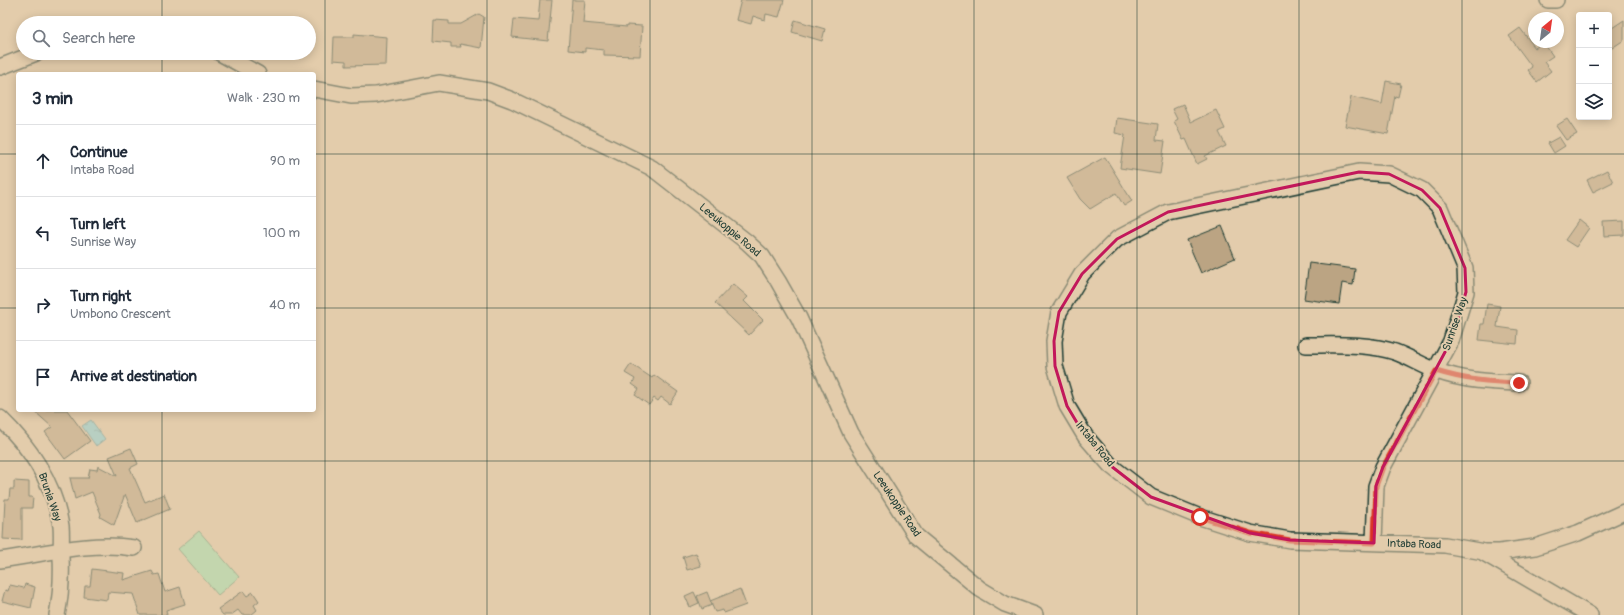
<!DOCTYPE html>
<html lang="en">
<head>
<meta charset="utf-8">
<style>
  body { margin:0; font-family:Pangolin,sans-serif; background:#f6f6f7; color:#1f2937 }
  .controls { position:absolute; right:12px; top:12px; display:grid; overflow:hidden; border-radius:4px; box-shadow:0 2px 10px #0003 }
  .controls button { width:36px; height:36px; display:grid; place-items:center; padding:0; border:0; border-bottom:1px solid #e0e1e3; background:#fff; color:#1f2937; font:20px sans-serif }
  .compass { position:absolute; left:1528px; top:12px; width:36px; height:36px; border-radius:50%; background:#fff; box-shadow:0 2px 10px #0003; rotate:29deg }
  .stop { position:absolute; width:12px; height:12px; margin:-9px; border:3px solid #d93025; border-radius:50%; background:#fff }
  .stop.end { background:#d93025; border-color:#fff; box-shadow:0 1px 4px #0008 }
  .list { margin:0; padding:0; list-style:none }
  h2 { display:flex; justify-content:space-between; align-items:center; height:52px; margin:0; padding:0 16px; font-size:17px }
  h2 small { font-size:13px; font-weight:400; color:#747a83 }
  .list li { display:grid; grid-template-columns:26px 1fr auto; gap:12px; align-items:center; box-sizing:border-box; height:72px; padding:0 16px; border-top:1px solid #e0e1e3 }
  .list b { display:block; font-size:15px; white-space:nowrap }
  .list p { margin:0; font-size:13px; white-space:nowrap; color:#747a83 }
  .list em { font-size:13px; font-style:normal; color:#747a83 }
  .icon { flex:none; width:22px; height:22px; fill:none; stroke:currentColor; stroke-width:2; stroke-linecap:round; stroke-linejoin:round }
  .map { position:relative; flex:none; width:1624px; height:615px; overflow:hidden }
  .search { position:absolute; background:#fff; box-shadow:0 2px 10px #0003; left:16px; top:16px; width:300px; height:44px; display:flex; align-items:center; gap:10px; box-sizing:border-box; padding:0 14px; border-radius:22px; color:#747a83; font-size:15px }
  .panel { position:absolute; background:#fff; box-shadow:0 2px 10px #0003; left:16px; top:72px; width:300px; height:340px; border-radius:4px }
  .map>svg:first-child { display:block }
  .park { fill:#9be3b1; stroke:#5d9072 }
  .water { fill:url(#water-ripples); stroke:#5b979a }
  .building { fill:#bba483; stroke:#1f3d34 }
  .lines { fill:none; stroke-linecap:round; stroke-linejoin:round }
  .minor-casing { stroke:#1f3d34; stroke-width:18 }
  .minor { stroke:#e3ccac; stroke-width:15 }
  .route { stroke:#d93025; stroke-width:5 }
  .marked { fill:none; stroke:#c2185b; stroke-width:3; stroke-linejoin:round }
  .grid { fill:none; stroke:#1f3d34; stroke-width:1; stroke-opacity:0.55 }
  .labels { text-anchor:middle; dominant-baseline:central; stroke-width:4; stroke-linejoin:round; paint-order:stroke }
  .street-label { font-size:11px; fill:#1f3d34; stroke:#e3ccac }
</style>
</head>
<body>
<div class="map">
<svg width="1624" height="615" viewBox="0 0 1624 615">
  <defs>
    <pattern id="water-ripples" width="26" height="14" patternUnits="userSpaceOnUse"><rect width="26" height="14" fill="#83d3de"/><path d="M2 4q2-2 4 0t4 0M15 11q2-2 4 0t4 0" fill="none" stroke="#6bacb5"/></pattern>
  </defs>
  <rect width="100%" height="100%" fill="#e3ccac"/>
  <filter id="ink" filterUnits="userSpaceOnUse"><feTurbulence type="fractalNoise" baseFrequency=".025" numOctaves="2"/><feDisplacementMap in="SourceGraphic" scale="8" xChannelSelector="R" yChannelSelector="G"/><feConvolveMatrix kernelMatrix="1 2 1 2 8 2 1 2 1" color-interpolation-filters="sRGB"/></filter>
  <g filter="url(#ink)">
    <!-- park -->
    <polygon class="park" points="199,531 239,577 218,595 178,549"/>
    <!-- water -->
    <polygon class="water" points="91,420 105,439 96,446 82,426"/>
    <!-- building -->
    <g class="building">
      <polygon points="540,0 552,0 548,41 512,37 514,19 538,21"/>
      <polygon points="572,0 585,0 583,23 627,27 627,25 642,26 640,56 604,55 604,50 585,48 585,52 568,50"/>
      <polygon points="741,0 784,0 779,17 766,14 765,20 753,16 751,24 736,20"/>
      <polygon points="479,14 484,17 481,48 460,44 461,47 451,47 451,43 433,41 434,20 449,21 449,24 461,24"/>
      <polygon points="795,20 825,29 822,41 792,32"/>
      <polygon points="1624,20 1624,40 1609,50 1609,30"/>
      <polygon points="1520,28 1535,48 1543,42 1553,56 1544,62 1551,71 1537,82 1528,70 1532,67 1509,36"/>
      <polygon points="354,34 387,37 386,65 346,66 346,61 333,60 334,37 354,37"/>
      <polygon points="1386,81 1401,84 1398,97 1395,96 1388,134 1345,126 1351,97 1382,104"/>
      <polygon points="1183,104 1191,122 1216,110 1225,129 1219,132 1226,146 1205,156 1207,159 1197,164 1186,139 1183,140 1174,121 1177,119 1172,109"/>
      <polygon points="1117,118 1158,124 1156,140 1165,141 1160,174 1120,168 1125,135 1115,133"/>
      <polygon points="1567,119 1577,134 1566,140 1556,126"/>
      <polygon points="1559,137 1565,146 1554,153 1548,143"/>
      <polygon points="1105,157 1132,201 1124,206 1116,193 1090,209 1080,199 1067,178"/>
      <polygon points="1607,170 1613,182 1593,192 1587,180"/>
      <polygon points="1579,220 1589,228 1576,247 1565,240"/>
      <polygon points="1624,221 1624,235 1604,236 1603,222"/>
      <polygon points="1222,226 1235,258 1201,273 1187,240"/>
      <polygon points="1309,263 1355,269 1353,285 1342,283 1339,304 1304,299"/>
      <polygon points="733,284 748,297 744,301 763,320 749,335 715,303"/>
      <polygon points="1487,304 1500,306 1497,327 1518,330 1517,344 1479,340 1481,324 1484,324"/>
      <polygon points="631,364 652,378 654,375 678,392 670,404 661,397 658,401 654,398 649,405 635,395 639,389 632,384 635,379 625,373"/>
      <polygon points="33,410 67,410 90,441 65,459 45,432 52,427"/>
      <polygon points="131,448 138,464 130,468 145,502 164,494 170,509 137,523 125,494 114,525 100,517 101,514 92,492 75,499 70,478 88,478 90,469 97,470 98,466 117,476 109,457"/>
      <polygon points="14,481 29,482 29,497 33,497 32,508 22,508 22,540 3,539 5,499 9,499 10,489 14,489"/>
      <polygon points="696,553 701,566 687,570 683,557"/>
      <polygon points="92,569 124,573 123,580 152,571 154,575 159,574 165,592 180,587 185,604 166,610 167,615 140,615 133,594 108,592 107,600 84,597 85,586 90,586"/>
      <polygon points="25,584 35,587 31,608 2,601 5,590 8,591 10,585 24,588"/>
      <polygon points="740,589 746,605 724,613 723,610 715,612 710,601"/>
      <polygon points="243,591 247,596 253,592 259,601 254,605 257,610 251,615 242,615 238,610 231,615 223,615 218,609"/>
      <polygon points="694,592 699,603 690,607 685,596"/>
      <polygon points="707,592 712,605 702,609 697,596"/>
    </g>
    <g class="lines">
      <!-- minor casing -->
      <g class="minor-casing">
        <g id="minor">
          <polyline points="1548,0 1556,0"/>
          <polyline points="220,53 258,74"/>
          <polyline points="0,67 36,53"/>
          <polyline points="314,89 351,96 376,95 439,83 488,91 512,100 652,168 747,242 762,256 778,281 799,318 851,433 916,536 980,589 1005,604 1035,615"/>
          <path d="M1306,345C1336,345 1367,343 1395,352C1409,357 1423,366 1437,371C1464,381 1491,382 1519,383"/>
          <path d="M0,418C30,447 54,483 61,526C62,536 61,547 61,557C62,577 61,595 57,615"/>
          <polyline points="1374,543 1376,486 1383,467 1451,341 1466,292 1465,268 1440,208 1422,190 1389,174 1359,172 1168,212 1117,239 1082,274 1059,312 1054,341 1055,366 1067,406 1085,436 1111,466 1151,497 1200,517 1250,533 1290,540 1445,545 1484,552 1500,552 1535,547 1578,533 1624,512"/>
          <polyline points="1484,553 1590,615"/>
          <path d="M0,560C44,554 90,541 134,548"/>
        </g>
      </g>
      <!-- minor -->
      <use href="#minor" class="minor"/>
    </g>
  </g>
  <g class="lines" filter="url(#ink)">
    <!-- route -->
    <path class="route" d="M1200,517L1250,533L1290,540L1374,543L1376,486L1383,467L1436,371C1464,380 1490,382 1519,383"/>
  </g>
  <!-- marked area -->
  <path d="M0 0H1624V615H0ZM1359,172L1389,174L1422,190L1440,208L1465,268L1466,292L1451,341L1383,467L1376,486L1374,543L1290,540L1250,533L1151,497L1111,466L1085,436L1067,406L1055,366L1054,341L1059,312L1082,274L1117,239L1168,212Z" fill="#e3ccac" fill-opacity=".55" fill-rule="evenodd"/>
  <path class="marked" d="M1359,172L1389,174L1422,190L1440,208L1465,268L1466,292L1451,341L1383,467L1376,486L1374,543L1290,540L1250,533L1151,497L1111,466L1085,436L1067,406L1055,366L1054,341L1059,312L1082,274L1117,239L1168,212Z"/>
  <!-- grid -->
  <path class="grid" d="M162,0V23M325,0V615M487,0V615M650,0V615M812,0V615M974,0V615M1137,0V615M1299,0V615M1462,0V615M162,53V74M0,154H18M314,154H1624M0,308H18M314,308H1624M162,410V615M0,461H1624"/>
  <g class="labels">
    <!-- street labels -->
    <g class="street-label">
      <text transform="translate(730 230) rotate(40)">Leeukoppie Road</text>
      <text transform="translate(1455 324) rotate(-71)">Sunrise Way</text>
      <text transform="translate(1095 444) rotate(51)">Intaba Road</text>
      <text transform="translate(50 497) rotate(71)">Brunia Way</text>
      <text transform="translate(897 504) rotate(56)">Leeukoppie Road</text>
      <text transform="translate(1414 544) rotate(2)">Intaba Road</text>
    </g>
  </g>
</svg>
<div class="controls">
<button>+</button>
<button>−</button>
<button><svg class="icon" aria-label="layers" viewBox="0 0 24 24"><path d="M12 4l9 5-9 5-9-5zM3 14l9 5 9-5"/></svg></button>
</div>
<svg class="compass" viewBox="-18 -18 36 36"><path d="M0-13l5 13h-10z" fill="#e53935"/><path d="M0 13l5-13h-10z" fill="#747a83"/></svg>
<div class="stop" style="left:1200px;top:517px"></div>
<div class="stop end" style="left:1519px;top:383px"></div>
<div class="search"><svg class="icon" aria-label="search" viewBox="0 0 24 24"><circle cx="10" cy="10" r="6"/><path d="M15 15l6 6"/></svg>Search here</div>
<section class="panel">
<h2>3 min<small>Walk · 230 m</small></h2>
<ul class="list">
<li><svg class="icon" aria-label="ahead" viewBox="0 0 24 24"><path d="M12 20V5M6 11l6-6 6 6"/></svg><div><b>Continue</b><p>Intaba Road</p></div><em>90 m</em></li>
<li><svg class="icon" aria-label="left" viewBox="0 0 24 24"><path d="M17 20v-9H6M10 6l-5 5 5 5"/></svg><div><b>Turn left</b><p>Sunrise Way</p></div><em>100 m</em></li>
<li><svg class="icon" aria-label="right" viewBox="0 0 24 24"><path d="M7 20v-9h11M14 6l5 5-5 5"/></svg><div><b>Turn right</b><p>Umbono Crescent</p></div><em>40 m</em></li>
<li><svg class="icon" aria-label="arrive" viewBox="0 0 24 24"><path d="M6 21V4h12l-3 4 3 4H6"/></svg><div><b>Arrive at destination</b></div></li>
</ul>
</section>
</div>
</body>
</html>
